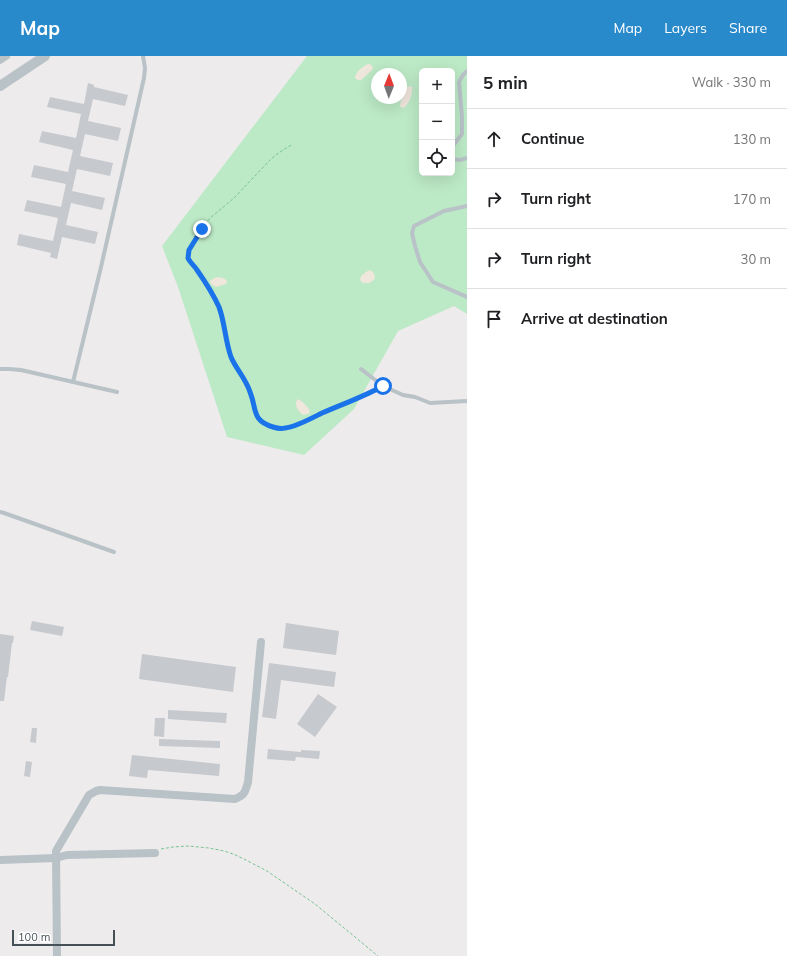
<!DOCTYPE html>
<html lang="en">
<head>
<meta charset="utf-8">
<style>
  body { margin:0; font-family:Mulish,sans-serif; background:#f6f6f6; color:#202124 }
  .controls { position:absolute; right:12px; top:12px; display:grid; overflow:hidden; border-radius:6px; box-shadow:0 4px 16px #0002 }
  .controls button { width:36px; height:36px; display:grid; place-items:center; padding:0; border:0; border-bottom:1px solid #e0e0e0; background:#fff; color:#202124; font:20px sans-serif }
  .compass { position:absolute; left:371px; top:12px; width:36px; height:36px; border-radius:50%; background:#fff; box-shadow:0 4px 16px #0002; rotate:1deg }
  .scale { position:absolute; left:12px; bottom:10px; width:103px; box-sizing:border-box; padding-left:4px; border:2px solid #465157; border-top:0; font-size:11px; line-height:14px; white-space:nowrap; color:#465157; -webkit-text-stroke:3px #fff; paint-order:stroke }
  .stop { position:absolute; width:12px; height:12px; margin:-9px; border:3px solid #1a73e8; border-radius:50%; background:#fff }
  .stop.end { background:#1a73e8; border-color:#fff; box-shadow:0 1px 4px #0008 }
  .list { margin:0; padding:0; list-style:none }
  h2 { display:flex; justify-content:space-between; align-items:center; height:52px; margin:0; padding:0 16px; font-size:17px }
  h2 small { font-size:13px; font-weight:400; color:#757577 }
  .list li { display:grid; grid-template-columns:26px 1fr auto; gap:12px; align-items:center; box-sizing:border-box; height:60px; padding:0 16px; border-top:1px solid #e0e0e0 }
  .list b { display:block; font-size:15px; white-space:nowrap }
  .list em { font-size:13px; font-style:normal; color:#757577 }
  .icon { flex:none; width:22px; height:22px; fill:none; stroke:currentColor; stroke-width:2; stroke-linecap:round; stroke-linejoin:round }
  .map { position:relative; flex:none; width:467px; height:900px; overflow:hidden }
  header { display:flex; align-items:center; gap:24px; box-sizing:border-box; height:56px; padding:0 20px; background:#2889cb; color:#fff }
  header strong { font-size:19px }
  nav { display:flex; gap:22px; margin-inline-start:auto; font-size:14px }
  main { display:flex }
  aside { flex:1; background:#fff }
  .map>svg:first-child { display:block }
  .green { fill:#bce9c6; fill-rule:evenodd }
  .sand { fill:#efe6dc }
  .building { fill:#c6c9cd }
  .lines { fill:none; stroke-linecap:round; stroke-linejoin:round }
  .path { stroke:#78c492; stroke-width:1; stroke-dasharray:3 2; stroke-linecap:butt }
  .service { stroke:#b8c2c7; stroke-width:4 }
  .minor { stroke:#b8c2c7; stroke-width:8 }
  .tertiary { stroke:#b8c2c7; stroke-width:10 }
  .route { stroke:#1a73e8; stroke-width:5 }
</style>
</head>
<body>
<header>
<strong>Map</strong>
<nav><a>Map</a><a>Layers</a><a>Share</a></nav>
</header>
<main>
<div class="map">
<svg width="467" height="900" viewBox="0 0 467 900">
  <rect width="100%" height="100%" fill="#eeebec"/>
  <!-- green -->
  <path class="green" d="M307,0H467V258L454,250L398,275L354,353L304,399L227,381L178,231L162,190ZM422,15H452V117H422ZM377,18H401V42H377Z"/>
  <!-- sand -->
  <g class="sand">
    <path d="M368,8H370L373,11L372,14L361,24H358L355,22C356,15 362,11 368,8Z"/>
    <path d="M411,30L412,31C413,38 409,48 404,52L400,51C400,47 404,34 407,31C408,31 409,31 411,30Z"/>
    <path d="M370,214C374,217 376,220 374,224L369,227H363L360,224L361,220L366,216Z"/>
    <path d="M217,221C221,221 224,222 227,225L226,228L216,231L211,228L210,225C212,223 214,222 217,221Z"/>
    <path d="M298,343C302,345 309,351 310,356L308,358L303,359C298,355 293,348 298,343Z"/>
  </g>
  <!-- building -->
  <g class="building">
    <polygon points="88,27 94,29 94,31 128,39 125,50 93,43 88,65 121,72 118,85 85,78 80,100 113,107 110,120 77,113 72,135 105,142 102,154 71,147 66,169 98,176 95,188 62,181 57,203 50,201 51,197 17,189 19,178 53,185 58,162 24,155 27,144 61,151 66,128 31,121 34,109 68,116 73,94 39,86 42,75 76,82 81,58 47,51 50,41 84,48"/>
    <polygon points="32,565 64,571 62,580 30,574"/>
    <polygon points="286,567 339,575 336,599 283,592"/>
    <polygon points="0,578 14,580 13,587 12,587 8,621 7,621 4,645 0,645"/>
    <polygon points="142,598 236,611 233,636 139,623"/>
    <polygon points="269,607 336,616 334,631 281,624 276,663 262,661"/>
    <polygon points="318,638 337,651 315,681 297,668"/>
    <polygon points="168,654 227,657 226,667 168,663"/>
    <polygon points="155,662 165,662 164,681 154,680"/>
    <polygon points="32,672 37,672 36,687 30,686"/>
    <polygon points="159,683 220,685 220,692 159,690"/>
    <polygon points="268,693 301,696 301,694 320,695 319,703 296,701 295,705 267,703"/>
    <polygon points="132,699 220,708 219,720 148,714 147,722 129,720"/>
    <polygon points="26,705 32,706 30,721 24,720"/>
  </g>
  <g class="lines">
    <!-- path -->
    <g class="path">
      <path d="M291,89L277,98L270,104L234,142L209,163L189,194L188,202C190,207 194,209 197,214C204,224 214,240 219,250C225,266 226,282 230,298C234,311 245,322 250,335C253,342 255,360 259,364C262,367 269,370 273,371C276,372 281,373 285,372C295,372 311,362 321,358C340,349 359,343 378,333"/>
      <polyline points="161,793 173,791 188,790 209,792 224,795 233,798 244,803 267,815 315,848 378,900"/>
    </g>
    <!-- service -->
    <g class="service">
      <polyline points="452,91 462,78 462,61 459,26 463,19 467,15"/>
      <polyline points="452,103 460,104 467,102"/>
      <polyline points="467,150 444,155 414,170 412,177 415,190 420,206 433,226 467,241"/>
      <polyline points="0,313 9,313 21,314 117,336"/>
      <polyline points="361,313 383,330 403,339 415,341 430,347 467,345"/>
      <polyline points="73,326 101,211 144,22 145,12 143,0"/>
      <polyline points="0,456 4,457 114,496"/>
    </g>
    <!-- minor -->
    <g class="minor">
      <polyline points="0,4 6,0"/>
      <polyline points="0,804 56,802 67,799 155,797"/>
      <path d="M57,900L56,795L89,739L96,735L100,734L235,743C245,739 245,736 248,726L261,586"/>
    </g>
    <!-- tertiary -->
    <polyline class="tertiary" points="0,30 45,0"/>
  </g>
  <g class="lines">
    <!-- route -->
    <path class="route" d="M202,173L189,194L188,202C190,207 194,209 197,214C204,224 214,240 219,251C225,267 225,284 231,301C236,313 246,323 250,336C257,353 251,364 273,371C276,372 282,373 285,372C296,371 312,362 322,357C343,348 363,341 383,330"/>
  </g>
</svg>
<div class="controls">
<button>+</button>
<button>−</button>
<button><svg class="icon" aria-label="locate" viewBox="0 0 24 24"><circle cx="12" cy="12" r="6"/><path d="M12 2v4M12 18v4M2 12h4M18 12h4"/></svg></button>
</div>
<svg class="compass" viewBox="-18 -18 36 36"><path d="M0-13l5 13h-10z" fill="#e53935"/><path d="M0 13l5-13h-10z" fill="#757577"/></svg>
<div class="scale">100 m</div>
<div class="stop" style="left:383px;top:330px"></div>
<div class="stop end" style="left:202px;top:173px"></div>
</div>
<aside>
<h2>5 min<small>Walk · 330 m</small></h2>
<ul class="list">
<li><svg class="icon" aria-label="ahead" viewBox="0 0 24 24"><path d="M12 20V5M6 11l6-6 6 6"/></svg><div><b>Continue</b></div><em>130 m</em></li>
<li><svg class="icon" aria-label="right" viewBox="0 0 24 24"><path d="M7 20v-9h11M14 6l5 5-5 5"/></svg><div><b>Turn right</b></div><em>170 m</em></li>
<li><svg class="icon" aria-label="right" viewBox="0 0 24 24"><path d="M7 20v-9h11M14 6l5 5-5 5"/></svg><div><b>Turn right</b></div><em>30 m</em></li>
<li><svg class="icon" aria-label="arrive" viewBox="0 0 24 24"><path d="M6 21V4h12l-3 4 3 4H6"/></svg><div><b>Arrive at destination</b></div></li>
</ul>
</aside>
</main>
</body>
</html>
